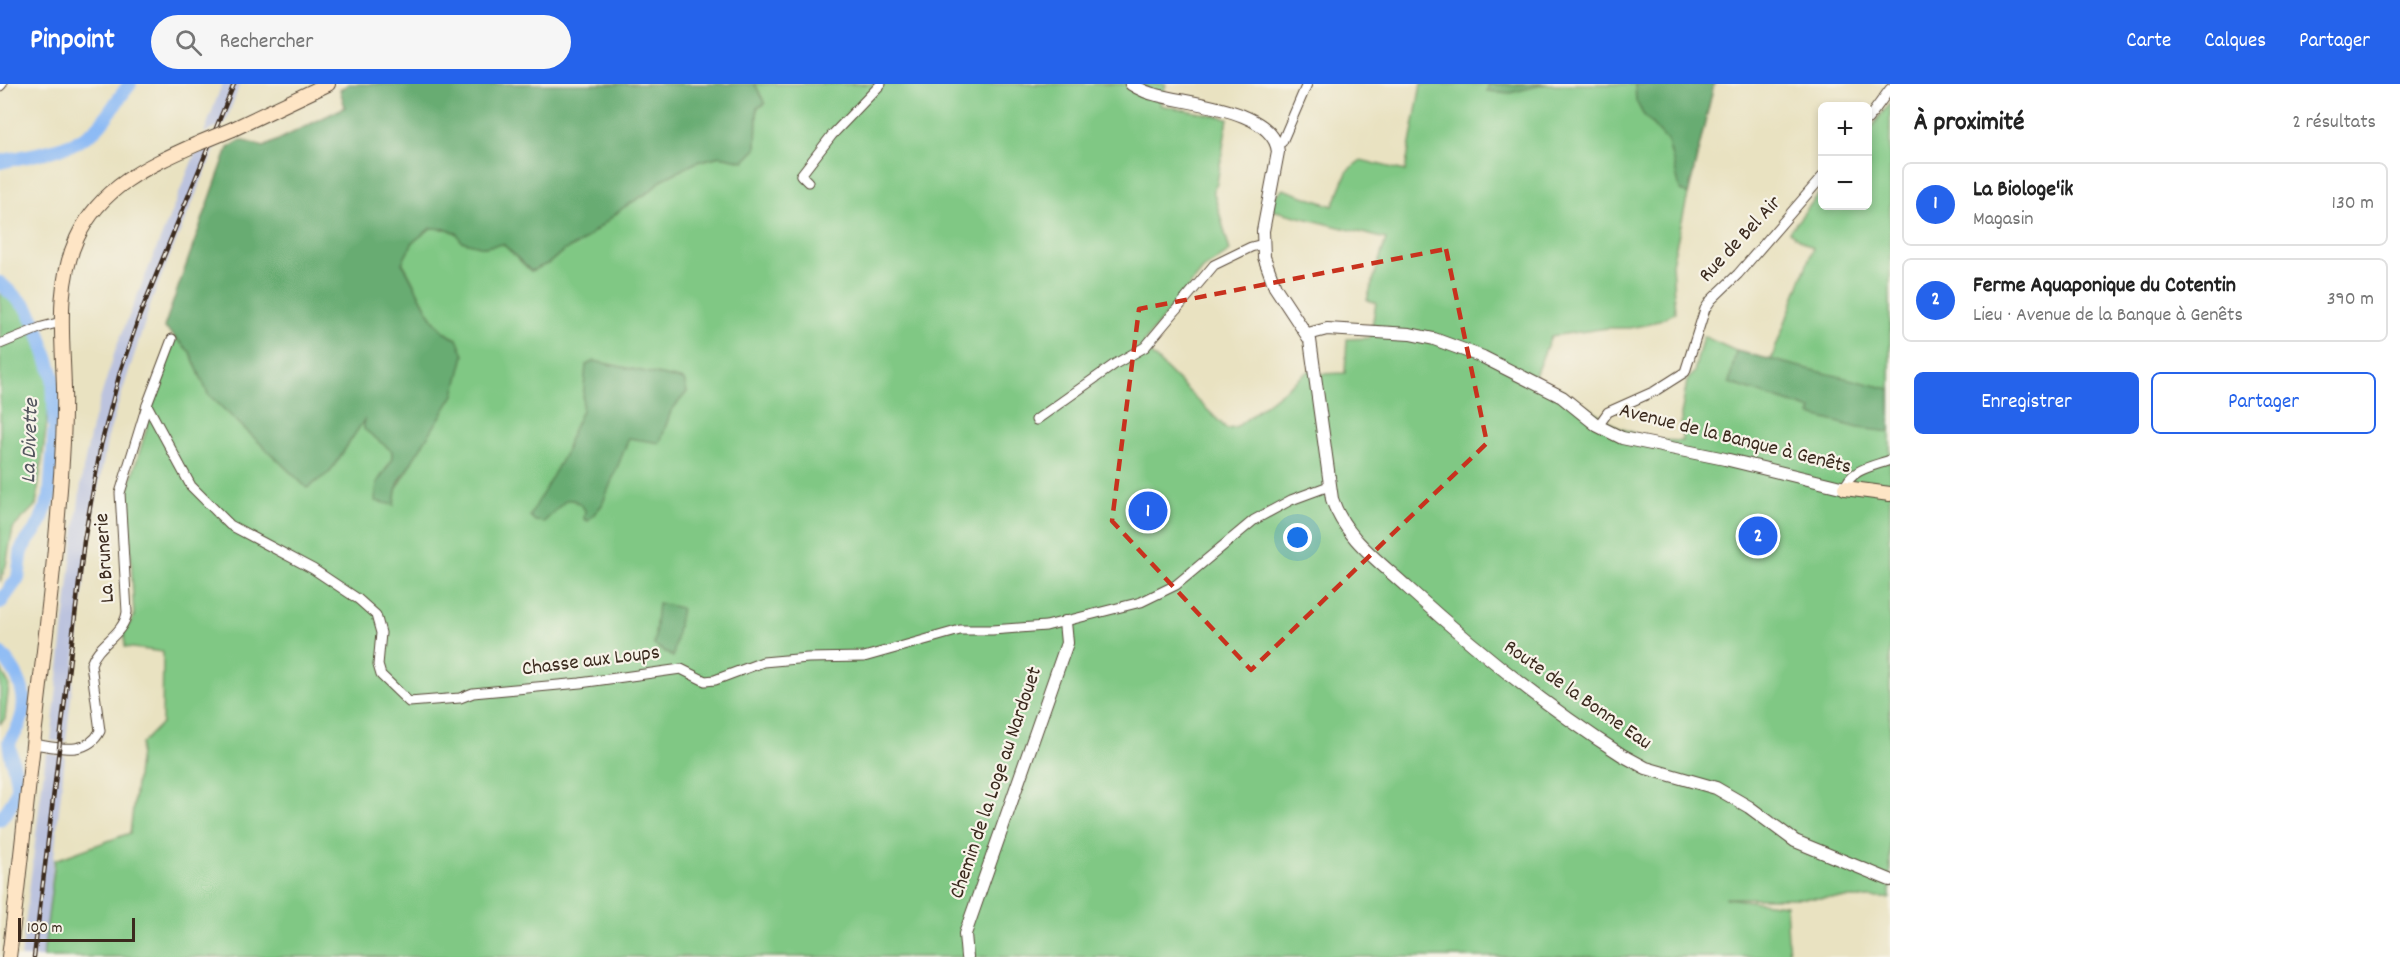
<!DOCTYPE html>
<html lang="fr">
<head>
<meta charset="utf-8">
<style>
  body { margin:0; font-family:Dekko,sans-serif; background:#f6f6f6; color:#222 }
  .controls { position:absolute; right:18px; top:18px; display:grid; overflow:hidden; border-radius:9px; box-shadow:0 3px 9px #0003 }
  .controls button { width:54px; height:54px; display:grid; place-items:center; padding:0; border:0; border-bottom:2px solid #e0e0e0; background:#fff; color:#222; font:30px sans-serif }
  .scale { position:absolute; left:18px; bottom:15px; width:117px; box-sizing:border-box; padding-left:6px; border:3px solid #3b2a1e; border-top:0; font-size:16px; line-height:21px; white-space:nowrap; color:#3b2a1e; -webkit-text-stroke:4px #f7f3e8; paint-order:stroke }
  .you { position:absolute; left:1298px; top:454px; width:21px; height:21px; margin:-15px; border:4px solid #fff; border-radius:50%; background:#1a73e8; box-shadow:0 0 0 9px #1a73e833 }
  .badge { display:grid; place-items:center; width:39px; height:39px; border-radius:50%; background:#2563eb; color:#fff; font-size:20px; font-weight:700 }
  .pin { position:absolute; translate:-50% -50%; border:3px solid #fff; box-shadow:0 2px 6px #0006 }
  .list { margin:0; padding:0; list-style:none }
  h2 { display:flex; justify-content:space-between; align-items:center; height:78px; margin:0; padding:0 24px; font-size:26px }
  h2 small { font-size:20px; font-weight:400; color:#767676 }
  .list li { display:grid; grid-template-columns:39px 1fr auto; gap:18px; align-items:center; box-sizing:border-box; height:84px; margin:0 12px 12px; padding:0 12px; border:2px solid #e0e0e0; border-radius:9px }
  .list b { display:block; font-size:22px; white-space:nowrap }
  .list p { margin:0; font-size:20px; white-space:nowrap; color:#767676 }
  .list em { font-size:20px; font-style:normal; color:#767676 }
  .actions { display:flex; gap:12px; padding:18px 24px }
  .actions a { flex:1; padding:14px 0; border:2px solid #2563eb; border-radius:9px; text-align:center; font-size:21px; color:#2563eb }
  .actions .main { background:#2563eb; color:#fff }
  .icon { flex:none; width:33px; height:33px; fill:none; stroke:currentColor; stroke-width:2; stroke-linecap:round; stroke-linejoin:round }
  .map { position:relative; flex:none; width:1890px; height:873px; overflow:hidden }
  header { display:flex; align-items:center; gap:36px; box-sizing:border-box; height:84px; padding:0 30px; background:#2563eb; color:#fff }
  header strong { font-size:28px }
  nav { display:flex; gap:33px; margin-inline-start:auto; font-size:21px }
  .search { width:420px; height:54px; background:#f6f6f6; display:flex; align-items:center; gap:15px; box-sizing:border-box; padding:0 21px; border-radius:33px; color:#767676; font-size:22px }
  main { display:flex }
  aside { flex:1; background:#fff }
  .map>svg:first-child { display:block }
  .industrial { fill:#bcc3de }
  .green { fill:#80c884; stroke:#5e7951; stroke-width:1.5 }
  .forest { fill:#68ac72; stroke:#526b48; stroke-width:1.5 }
  .lines { fill:none; stroke-linecap:round; stroke-linejoin:round }
  .river { stroke:#8ab9f5; stroke-width:14 }
  .minor-casing { stroke:#554636; stroke-width:11 }
  .tertiary-casing { stroke:#554636; stroke-width:14 }
  .secondary-casing { stroke:#554636; stroke-width:16 }
  .minor { stroke:#fff; stroke-width:9 }
  .tertiary { stroke:#fff; stroke-width:12 }
  .secondary { stroke:#fee5c5; stroke-width:14 }
  .rail-casing { stroke:#3b2a1e; stroke-width:4.5 }
  .rail { stroke:#f7f3e8; stroke-width:2; stroke-dasharray:7; stroke-linecap:butt }
  .secondary-bridge-casing { stroke:#554636; stroke-width:16; stroke-linecap:butt }
  .secondary-bridge { stroke:#fee5c5; stroke-width:14 }
  .marked { fill:none; stroke:#c8321e; stroke-width:4.5; stroke-dasharray:12 8; stroke-linejoin:round }
  .labels { text-anchor:middle; dominant-baseline:central; stroke-width:4.5; stroke-linejoin:round; paint-order:stroke }
  .street-label { font-size:21px; fill:#3b2a1e; stroke:#f7f3e8 }
  .water-label { font-size:22px; font-style:italic; fill:#53555e; stroke:#f7f3e8 }
</style>
</head>
<body>
<header>
<strong>Pinpoint</strong>
<div class="search"><svg class="icon" aria-label="search" viewBox="0 0 24 24"><circle cx="10" cy="10" r="6"/><path d="M15 15l6 6"/></svg>Rechercher</div>
<nav><a>Carte</a><a>Calques</a><a>Partager</a></nav>
</header>
<main>
<div class="map">
<svg width="1890" height="873" viewBox="0 0 1890 873">
  <rect width="100%" height="100%" fill="#f7f3e8"/>
  <filter id="ink" filterUnits="userSpaceOnUse"><feTurbulence type="fractalNoise" baseFrequency=".0167" numOctaves="2"/><feDisplacementMap in="SourceGraphic" scale="12" xChannelSelector="R" yChannelSelector="G"/><feConvolveMatrix kernelMatrix="1 2 1 2 8 2 1 2 1" color-interpolation-filters="sRGB"/></filter>
  <filter id="wash" filterUnits="userSpaceOnUse"><feTurbulence type="fractalNoise" baseFrequency=".008" numOctaves="4" result="noise"/><feDisplacementMap in="SourceGraphic" scale="24" xChannelSelector="R" yChannelSelector="G"/><feGaussianBlur stdDeviation="1.35" result="paint"/><feColorMatrix in="noise" values="0 0 0 0 0 0 0 0 0 0 0 0 0 0 0 0 0 1.4 0 .05"/><feComposite in="paint" operator="in"/></filter>
  <g filter="url(#wash)">
    <rect width="100%" height="100%" fill="#e9e2c1"/>
    <!-- industrial -->
    <g class="industrial">
      <polygon points="222,0 240,0 225,40 204,49"/>
      <polygon points="217,60 154,210 108,352 89,455 66,658 51,657 71,477 83,385 93,338 116,264 195,70"/>
      <polygon points="46,669 65,672 43,873 21,873"/>
    </g>
    <!-- green -->
    <g class="green">
      <path d="M755,0H1166L1160,21L1228,34L1217,99L1213,106L1230,167L1203,185L1144,258L1149,268L1227,345L1235,344L1310,286L1320,290L1345,289L1347,255L1370,254L1376,219L1367,216L1386,155L1272,126L1273,114L1283,105L1333,122L1348,86L1361,76L1405,87L1421,0H1714L1672,179L1675,229L1650,240L1629,244H1608L1551,252L1534,294L1567,309L1619,344L1655,356L1682,357L1681,331L1687,297L1694,288L1703,252L1736,267L1771,276L1813,164L1789,148L1822,106V122H1868V48L1890,19V814H1725L1786,821L1789,873H43L55,776L130,749L141,660L162,639L163,568L125,563L124,548L134,533L128,410L130,399L147,343L152,317L175,253L190,268L208,310L330,388L364,335V345L392,367V376L377,399L394,421L396,406L410,383L457,255C429,245 418,202 402,178L413,158L431,144L448,145L484,163L503,160L531,187L549,179L563,167L580,159L624,123L649,108L663,95L697,78L720,72L744,77L756,65L757,24L765,20Z"/>
      <polygon points="0,208 22,225 40,251 51,308 36,421 13,444 6,481 0,498"/>
      <polygon points="0,584 9,601 5,635 0,640"/>
    </g>
    <!-- forest -->
    <g class="forest">
      <path d="M348,0H755L765,20L757,24L756,65L744,77L720,72L697,78L663,95L649,108L624,123L580,159L563,167L549,179L531,187L503,160L484,163L461,157L457,149L448,145L431,144L413,158L402,179C418,202 429,245 457,255L464,271L454,311L399,398L396,406L394,421L375,417L377,399L392,376V367L364,345V336L330,388L307,404L208,310L190,268L164,243L228,64L241,56L264,63L345,23L340,6Z"/>
      <polygon points="1489,0 1546,0 1510,9 1487,7"/>
      <polygon points="1635,0 1714,0 1688,111 1680,105 1668,58 1643,30 1636,17"/>
      <polygon points="1736,267 1890,305 1890,348 1859,344 1810,331 1812,326 1729,299"/>
      <path d="M594,277L684,296L687,308L671,327L660,359L629,354L602,421L588,437L584,435L585,426C580,419 575,415 566,416L544,438L535,437L530,432L567,366L568,357L582,326L586,281Z"/>
      <polygon points="658,519 681,524 673,573 654,561"/>
    </g>
    <g class="lines">
      <!-- river -->
      <g class="river">
        <path d="M0,78C30,70 73,67 96,45C109,32 118,14 130,0"/>
        <polyline points="0,199 27,224 36,240 53,292 55,345 50,413 39,441 22,464 18,494 0,519"/>
        <path d="M0,569C26,597 33,626 9,658C12,693 30,703 0,735"/>
      </g>
    </g>
  </g>
  <g filter="url(#ink)">
    <g class="lines">
      <!-- minor casing -->
      <g class="minor-casing">
        <g id="minor">
          <polyline points="0,2 2,0"/>
          <polyline points="1868,35 1890,5"/>
          <polyline points="1277,60 1282,58 1307,0"/>
          <polyline points="808,98 801,91 832,51 881,0"/>
          <polyline points="0,260 42,243 61,238"/>
          <polyline points="147,321 191,402 230,441 313,485 358,515 376,531 381,549 378,581 381,591 409,618 460,614 473,609 580,599 681,585 705,597 715,596 763,578 808,574 864,573 960,546 992,546 1046,542 1141,518 1176,501 1254,436 1291,416 1329,402"/>
          <polyline points="1036,336 1115,280 1145,263 1214,181 1251,163 1263,160"/>
          <polyline points="1598,342 1608,328 1655,307 1685,288 1705,225 1711,216 1738,190 1822,93"/>
          <path d="M1845,404C1850,385 1874,382 1890,376"/>
          <path d="M33,660C56,663 87,673 100,647L91,580C98,559 124,551 127,528L120,409L147,321L172,255"/>
        </g>
      </g>
      <!-- tertiary casing -->
      <g class="tertiary-casing">
        <g id="tertiary">
          <path d="M1131,0C1139,5 1147,9 1157,11C1189,20 1274,25 1278,68L1263,147L1264,173L1275,203L1310,256L1332,415C1345,454 1379,477 1408,504C1475,565 1545,622 1622,671L1646,684L1716,704L1749,723L1795,757L1890,796"/>
          <polyline points="1308,250 1327,245 1410,250 1434,255 1483,273 1562,313 1598,342 1622,354 1725,375 1845,404"/>
          <polyline points="967,873 965,850 1067,559 1065,538"/>
        </g>
      </g>
      <!-- secondary casing -->
      <g class="secondary-casing">
        <g id="secondary">
          <polyline points="233,45 328,0"/>
          <polyline points="1845,404 1890,410"/>
          <path d="M9,873C18,803 25,732 33,661C42,581 53,500 59,418C62,381 65,343 64,305C63,254 55,203 77,154C101,102 150,81 199,59"/>
        </g>
      </g>
      <!-- minor -->
      <use href="#minor" class="minor"/>
      <!-- tertiary -->
      <use href="#tertiary" class="tertiary"/>
      <!-- secondary -->
      <use href="#secondary" class="secondary"/>
      <!-- rail casing -->
      <g class="rail-casing">
        <polyline id="rail" points="34,873 84,457 101,361 120,288 139,233 234,0"/>
      </g>
      <!-- rail -->
      <use href="#rail" class="rail"/>
      <!-- secondary-bridge casing -->
      <g class="secondary-bridge-casing">
        <polyline id="secondary-bridge" points="199,59 233,45"/>
      </g>
      <!-- secondary-bridge -->
      <use href="#secondary-bridge" class="secondary-bridge"/>
    </g>
  </g>
  <!-- marked area -->
  <path class="marked" d="M1446,165L1487,359L1251,586L1112,437L1139,225Z"/>
  <g class="labels">
    <!-- street labels -->
    <g class="street-label">
      <text transform="translate(1741 156) rotate(-47)">Rue de Bel Air</text>
      <text transform="translate(1735 356) rotate(14)">Avenue de la Banque à Genêts</text>
      <text transform="translate(106 474) rotate(-94)">La Brunerie</text>
      <text transform="translate(591 578) rotate(-7)">Chasse aux Loups</text>
      <text transform="translate(1577 612) rotate(35)">Route de la Bonne Eau</text>
      <text transform="translate(997 699) rotate(-71)">Chemin de la Loge au Nardouet</text>
    </g>
    <!-- water labels -->
    <g class="water-label">
      <text transform="translate(31 357) rotate(-88)">La Divette</text>
    </g>
  </g>
</svg>
<div class="controls">
<button>+</button>
<button>−</button>
</div>
<div class="scale">100 m</div>
<div class="you"></div>
<div class="pin badge" style="left:1148px;top:427px">1</div>
<div class="pin badge" style="left:1758px;top:452px">2</div>
</div>
<aside>
<h2>À proximité<small>2 résultats</small></h2>
<ul class="list">
<li><span class="badge">1</span><div><b>La Biologe'ik</b><p>Magasin</p></div><em>130 m</em></li>
<li><span class="badge">2</span><div><b>Ferme Aquaponique du Cotentin</b><p>Lieu · Avenue de la Banque à Genêts</p></div><em>390 m</em></li>
</ul>
<div class="actions"><a class="main">Enregistrer</a><a>Partager</a></div>
</aside>
</main>
</body>
</html>
